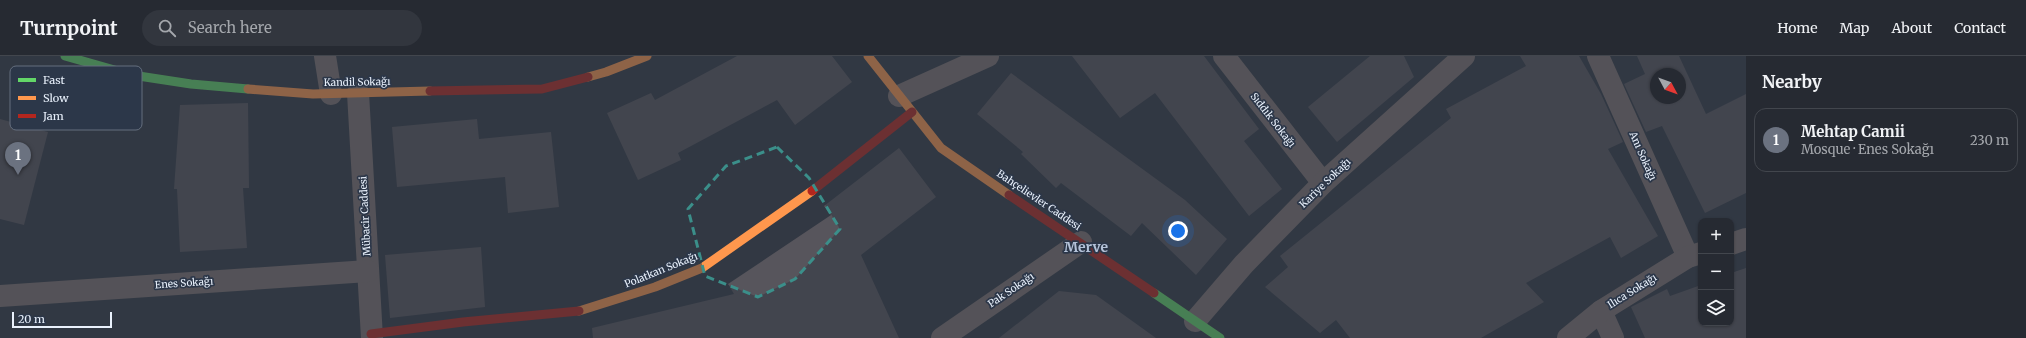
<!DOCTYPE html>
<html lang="en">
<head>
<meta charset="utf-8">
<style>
  body { margin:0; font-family:Merriweather,serif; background:#32363e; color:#f1f3f6 }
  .controls { position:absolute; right:12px; bottom:12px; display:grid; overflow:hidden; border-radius:8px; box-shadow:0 1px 3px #0004 }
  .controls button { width:36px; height:36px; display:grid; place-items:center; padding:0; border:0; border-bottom:1px solid #42464d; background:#262a32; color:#f1f3f6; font:20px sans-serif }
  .compass { position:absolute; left:1650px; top:12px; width:36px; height:36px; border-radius:50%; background:#262a32; box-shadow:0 1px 3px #0004; rotate:131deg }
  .scale { position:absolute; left:12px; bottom:10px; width:100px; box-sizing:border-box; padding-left:4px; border:2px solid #e9f1fc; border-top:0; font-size:11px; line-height:14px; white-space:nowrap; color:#e9f1fc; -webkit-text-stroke:3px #2c3749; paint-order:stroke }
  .you { position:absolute; left:1178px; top:175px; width:14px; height:14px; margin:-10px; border:3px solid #fff; border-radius:50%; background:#1a73e8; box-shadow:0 0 0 6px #1a73e833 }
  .badge { display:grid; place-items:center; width:26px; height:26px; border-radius:50%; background:#a9b0bb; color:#fff; font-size:13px; font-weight:700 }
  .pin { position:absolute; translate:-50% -33px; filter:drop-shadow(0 1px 2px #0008) }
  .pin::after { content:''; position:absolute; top:21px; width:14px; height:12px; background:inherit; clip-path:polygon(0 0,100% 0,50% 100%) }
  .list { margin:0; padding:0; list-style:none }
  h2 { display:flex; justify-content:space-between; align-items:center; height:52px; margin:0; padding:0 16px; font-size:17px }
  h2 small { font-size:13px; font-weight:400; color:#a4a7ac }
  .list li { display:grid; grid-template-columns:26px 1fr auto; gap:12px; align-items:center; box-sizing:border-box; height:64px; margin:0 8px 8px; padding:0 8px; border:1px solid #42464d; border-radius:12px }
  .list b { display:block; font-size:15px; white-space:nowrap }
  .list p { margin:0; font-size:13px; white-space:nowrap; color:#a4a7ac }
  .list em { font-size:13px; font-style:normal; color:#a4a7ac }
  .icon { flex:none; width:22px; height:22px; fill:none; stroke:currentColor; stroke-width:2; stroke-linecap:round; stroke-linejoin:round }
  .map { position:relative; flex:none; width:1746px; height:282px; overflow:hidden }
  header { display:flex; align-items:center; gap:24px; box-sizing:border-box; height:56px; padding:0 20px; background:#262a32; border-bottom:1px solid #42464d }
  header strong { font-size:19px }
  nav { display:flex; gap:22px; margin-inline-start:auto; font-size:14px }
  .search { width:280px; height:36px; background:#32363e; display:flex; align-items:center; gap:10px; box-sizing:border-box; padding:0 14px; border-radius:22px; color:#a4a7ac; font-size:15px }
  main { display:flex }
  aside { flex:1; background:#262a32 }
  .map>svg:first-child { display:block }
  .building { fill:#57555c; fill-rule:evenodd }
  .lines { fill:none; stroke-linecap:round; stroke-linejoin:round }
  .street { stroke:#7e7271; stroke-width:22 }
  .fast { stroke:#63d668; stroke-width:9 }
  .slow { stroke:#ff974d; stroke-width:9 }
  .jam { stroke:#b3261e; stroke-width:9 }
  .marked { fill:none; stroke:#3b8f8a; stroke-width:3; stroke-dasharray:8 5; stroke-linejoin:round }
  .labels { text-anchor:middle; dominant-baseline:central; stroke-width:3.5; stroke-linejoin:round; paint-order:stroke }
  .street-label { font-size:10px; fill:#e9f1fc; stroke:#2c3749 }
  .district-label { font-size:14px; font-weight:bold; fill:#b4c2d8; stroke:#2c3749 }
  .key { fill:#2c3749; stroke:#656f7f; stroke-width:1 }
  .key-label { font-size:11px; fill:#e9f1fc }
</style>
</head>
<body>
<header>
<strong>Turnpoint</strong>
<div class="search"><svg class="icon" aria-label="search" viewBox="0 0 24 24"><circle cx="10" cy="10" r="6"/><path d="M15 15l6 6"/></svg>Search here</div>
<nav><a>Home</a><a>Map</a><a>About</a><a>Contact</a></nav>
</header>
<main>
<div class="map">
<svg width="1746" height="282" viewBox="0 0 1746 282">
  <rect width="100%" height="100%" fill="#323843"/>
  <!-- building -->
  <g class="building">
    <polygon points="737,0 832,0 852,26 795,69 777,44 678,97 681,104 638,124 607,57 651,37 655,44"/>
    <polygon points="1072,0 1204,0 1259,73 1244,85 1282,133 1249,160 1155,37 1120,62"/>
    <polygon points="1370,0 1404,0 1414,21 1337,86 1308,51"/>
    <polygon points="1520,0 1579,0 1601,38 1623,86 1608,93 1658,180 1621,202 1610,181 1526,227 1544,246 1481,282 1350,282 1336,264 1320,277 1265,231 1288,211 1280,200 1451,62 1446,53 1526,10"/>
    <path d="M1637,0H1679L1706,58L1746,38V137L1705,157L1662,70L1646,76L1624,28L1645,18ZM1656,18H1680V42H1656Z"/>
    <polygon points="1011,17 1185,144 1227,183 1196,219 1142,167 1131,180 1061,127 1056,132 1021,98 1023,96 977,58"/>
    <polygon points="248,47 249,132 243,132 247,192 180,196 177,133 174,133 180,49"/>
    <polygon points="0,63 48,76 24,169 0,163"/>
    <polygon points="477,63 479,83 551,76 559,151 508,157 505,121 397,131 392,71"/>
    <polygon points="899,92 936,141 861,199 899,282 593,282 592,272 734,238 728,228 831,159 824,150"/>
    <polygon points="481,191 485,251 390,262 385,199"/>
    <polygon points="1746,212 1746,282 1645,282 1631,251 1667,233 1670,240 1701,229 1701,267 1731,267 1731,217"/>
    <polygon points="1059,235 1096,239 1156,282 999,282"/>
  </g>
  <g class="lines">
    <!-- street -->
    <g class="street">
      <polyline points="325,0 331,38"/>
      <polyline points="1224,0 1323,127"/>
      <polyline points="1598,0 1688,201"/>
      <polyline points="358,37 372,282"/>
      <polyline points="899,40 988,0"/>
      <polyline points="1731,188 1746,183"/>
      <polyline points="0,240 368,215"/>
      <polyline points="1601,255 1613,282"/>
      <polyline points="1195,265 1244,208 1323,127 1464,0"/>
      <polyline points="942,282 1081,186"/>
      <polyline points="1568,282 1601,255 1688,201 1701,197"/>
    </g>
    <!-- fast -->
    <g class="fast">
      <polyline points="65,0 132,19 191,28 248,33"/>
      <polyline points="1154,237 1220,282"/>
    </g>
    <!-- slow -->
    <g class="slow">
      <polyline points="868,0 941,92 1009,139"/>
      <polyline points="588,21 606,16 647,0"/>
      <polyline points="248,33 313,38 430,35"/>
      <polyline points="579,255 655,231 702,212 812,135"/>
    </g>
    <!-- jam -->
    <g class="jam">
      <polyline points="430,35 542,33 588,21"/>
      <polyline points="812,135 912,56"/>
      <polyline points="1009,139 1154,237"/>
      <polyline points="371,278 463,266 579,255"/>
    </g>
  </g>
  <!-- marked area -->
  <path d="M0 0H1746V282H0ZM777,91L809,122L840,173L795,223L758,241L705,220L688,153L726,110Z" fill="#323843" fill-opacity=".55" fill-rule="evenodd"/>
  <path class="marked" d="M777,91L809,122L840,173L795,223L758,241L705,220L688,153L726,110Z"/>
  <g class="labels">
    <!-- street labels -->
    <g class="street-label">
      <text transform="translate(357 26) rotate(-1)">Kandil Sokağı</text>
      <text transform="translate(1273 64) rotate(52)">Sıddık Sokağı</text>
      <text transform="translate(1643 100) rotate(66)">Anı Sokağı</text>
      <text transform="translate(1325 127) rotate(-44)">Kariye Sokağı</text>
      <text transform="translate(1039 144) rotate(34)">Bahçelievler Caddesi</text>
      <text transform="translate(365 160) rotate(-93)">Mübacir Caddesi</text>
      <text transform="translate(661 214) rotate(-22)">Polatkan Sokağı</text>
      <text transform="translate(184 227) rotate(-4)">Enes Sokağı</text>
      <text transform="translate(1011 234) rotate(-34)">Pak Sokağı</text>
      <text transform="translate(1632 235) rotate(-32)">Ilıca Sokağı</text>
    </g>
    <!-- district labels -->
    <g class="district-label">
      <text x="1086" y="191">Merve</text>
    </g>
  </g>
  <!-- legend -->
  <rect x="10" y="10" width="132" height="64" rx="6" class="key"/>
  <rect x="18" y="22" width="18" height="4" fill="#63d668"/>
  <rect x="18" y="40" width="18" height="4" fill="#ff974d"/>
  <rect x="18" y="58" width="18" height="4" fill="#b3261e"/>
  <g class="key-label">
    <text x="43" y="28">Fast</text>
    <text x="43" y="46">Slow</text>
    <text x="43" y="64">Jam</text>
  </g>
</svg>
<div class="controls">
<button>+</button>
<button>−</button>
<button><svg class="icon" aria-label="layers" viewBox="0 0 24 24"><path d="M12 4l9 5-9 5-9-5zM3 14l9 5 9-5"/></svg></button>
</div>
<svg class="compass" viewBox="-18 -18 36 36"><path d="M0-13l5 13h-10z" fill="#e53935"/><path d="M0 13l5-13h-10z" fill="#a4a7ac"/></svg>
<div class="scale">20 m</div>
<div class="you"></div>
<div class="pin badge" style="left:18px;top:119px;background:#6b7280">1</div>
</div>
<aside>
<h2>Nearby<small></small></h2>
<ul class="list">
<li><span class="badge" style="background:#6b7280">1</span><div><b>Mehtap Camii</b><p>Mosque · Enes Sokağı</p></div><em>230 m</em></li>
</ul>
</aside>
</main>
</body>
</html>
